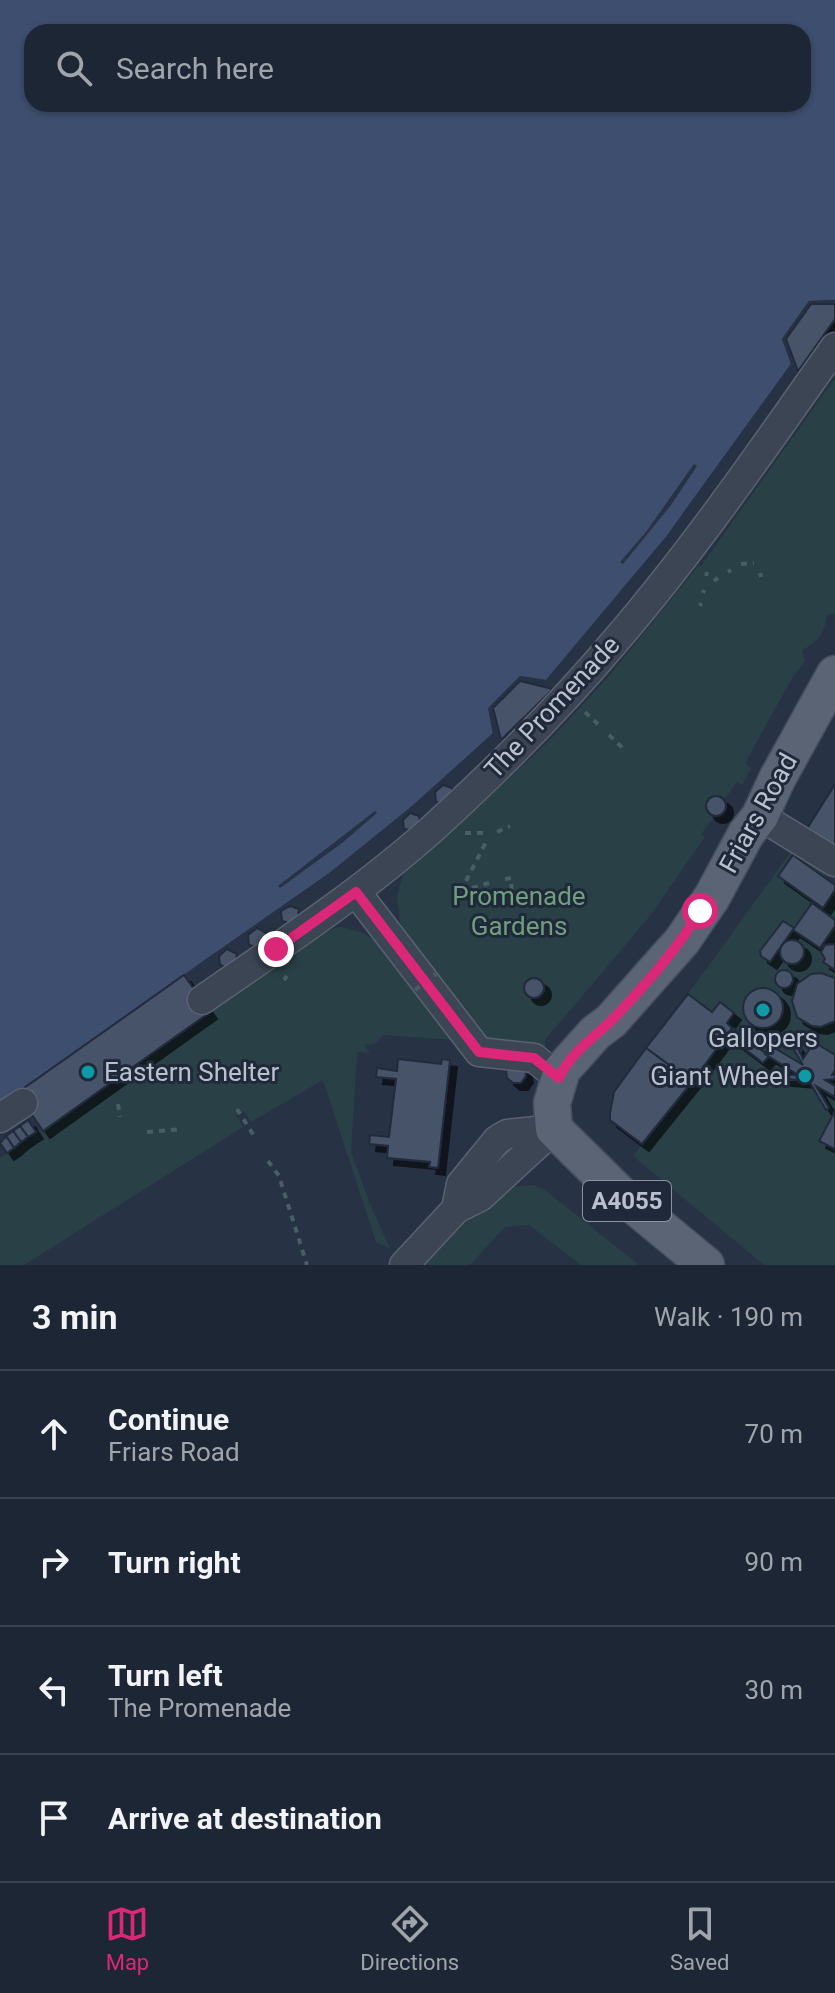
<!DOCTYPE html>
<html lang="en">
<head>
<meta charset="utf-8">
<style>
  body { margin:0; font-family:Roboto,sans-serif; background:#252e3c; color:#f1f3f6 }
  .stop { position:absolute; width:24px; height:24px; margin:-18px; border:6px solid #db2777; border-radius:50%; background:#fff }
  .stop.end { background:#db2777; border-color:#fff; box-shadow:0 2px 8px #0008 }
  .list { margin:0; padding:0; list-style:none }
  h2 { display:flex; justify-content:space-between; align-items:center; height:104px; margin:0; padding:0 32px; font-size:34px }
  h2 small { font-size:26px; font-weight:400; color:#a0a5ac }
  .list li { display:grid; grid-template-columns:52px 1fr auto; gap:24px; align-items:center; box-sizing:border-box; height:128px; padding:0 32px; border-top:2px solid #3b434f }
  .list b { display:block; font-size:30px; white-space:nowrap }
  .list p { margin:0; font-size:26px; white-space:nowrap; color:#a0a5ac }
  .list em { font-size:26px; font-style:normal; color:#a0a5ac }
  .icon { flex:none; width:44px; height:44px; fill:none; stroke:currentColor; stroke-width:2; stroke-linecap:round; stroke-linejoin:round }
  .map { position:relative; flex:none; width:835px; height:1265px; overflow:hidden }
  .search { position:absolute; background:#1d2634; box-shadow:0 2px 6px #0004; left:24px; right:24px; top:24px; height:88px; display:flex; align-items:center; gap:20px; box-sizing:border-box; padding:0 28px; border-radius:24px; color:#a0a5ac; font-size:30px }
  .sheet { height:616px; background:#1d2634 }
  nav { display:flex; justify-content:space-around; align-items:center; box-sizing:border-box; height:112px; border-top:2px solid #3b434f; background:#1d2634; font-size:22px; color:#a0a5ac }
  nav a { display:grid; justify-items:center; gap:4px }
  nav .on { color:#db2777 }
  .map>svg:first-child { display:block }
  .green { fill:#294146 }
  .water { fill:#3d4e6e; fill-rule:evenodd }
  .pier { fill:#273245 }
  .building { fill:#465267; stroke:#222b3c; stroke-width:2; filter:url(#shadow) }
  .lines { fill:none; stroke-linecap:round; stroke-linejoin:round }
  .minor-casing { stroke:#5a6272; stroke-width:31 }
  .major-casing { stroke:#454d5e; stroke-width:39 }
  .path { stroke:#485e62; stroke-width:4; stroke-dasharray:6 6; stroke-linecap:butt }
  .minor { stroke:#3c4554; stroke-width:28 }
  .major { stroke:#5a6474; stroke-width:36 }
  .path-bridge { stroke:#485e62; stroke-width:4; stroke-dasharray:6 6; stroke-linecap:butt }
  .route { stroke:#db2777; stroke-width:10 }
  .culture-dot { fill:#0f9aa8; stroke:#20293a; stroke-width:3 }
  .labels { text-anchor:middle; dominant-baseline:central; stroke-width:6; stroke-linejoin:round; paint-order:stroke }
  .shield { fill:#20293a; stroke:#8b93a2; stroke-width:2 }
  .shield-label { font-size:24px; font-weight:bold; fill:#b9c0ce }
  .street-label { font-size:26px; fill:#b9c0ce; stroke:#20293a }
  .park-label { font-size:26px; fill:#709f7d; stroke:#20293a }
  .poi-label { font-size:26px; fill:#b9c0ce; stroke:#20293a }
</style>
</head>
<body>
<div class="map">
<svg width="835" height="1265" viewBox="0 0 835 1265">
  <defs>
    <filter id="shadow"><feDropShadow dx="7" dy="7" stdDeviation="0" flood-color="#0009"/></filter>
  </defs>
  <rect width="100%" height="100%" fill="#273245"/>
  <!-- green -->
  <g class="green">
    <path d="M835,378V614L827,615C825,632 818,642 802,650L805,661L792,678L745,763L751,768L742,785L737,782L724,800L718,796L710,797L706,804L707,812L714,817L701,834L705,837L649,917L545,1040V1050L483,1043L405,938L401,927L397,897L404,870L458,826L549,741L609,676L699,565L701,566Z"/>
    <polygon points="796,845 826,872 824,877 835,884 835,1265 764,1265 633,1156 701,1071 734,1014 720,1002 712,1012 688,994"/>
    <path d="M342,927L363,933L381,945L456,1040L383,1035L375,1044L364,1045L370,1053L357,1052L351,1152L370,1204L390,1248L376,1242L323,1080L251,1122L244,1111L236,1115L243,1127L24,1265H0V1158L41,1128L44,1131C81,1105 118,1080 154,1053C188,1029 309,929 342,927Z"/>
    <polygon points="533,1185 545,1190 639,1265 581,1265 529,1225 505,1227 470,1265 417,1265 442,1236 510,1187"/>
  </g>
  <!-- water -->
  <path class="water" d="M0,0H835V300L809,301L782,339L791,364L665,538L546,680L520,676L489,708L493,733L411,807L328,874L0,1104ZM32,32H803V104H32Z"/>
  <!-- pier -->
  <g class="pier">
    <polygon points="835,300 835,304 811,304 786,339 795,364 686,515 683,513 791,364 782,339 809,301"/>
    <polygon points="694,464 697,466 671,505 623,564 620,562 646,532"/>
    <polygon points="665,538 668,540 547,684 521,680 492,709 497,735 413,811 354,859 351,856 411,807 493,734 488,708 520,676 546,680"/>
    <polygon points="375,811 377,813 342,843 280,888 278,886"/>
    <polygon points="328,874 330,877 186,978 184,975 206,959"/>
  </g>
  <!-- building -->
  <g class="building">
    <polygon points="811,304 835,304 835,319 798,371 786,339"/>
    <polygon points="520,681 553,689 501,740 493,708"/>
    <polygon points="835,784 835,855 803,835"/>
    <polygon points="443,785 452,788 452,796 444,803 436,802 435,792"/>
    <circle cx="716" cy="806" r="10"/>
    <polygon points="410,813 419,816 421,826 410,830 404,829 403,820"/>
    <polygon points="793,855 835,885 835,890 823,908 778,876"/>
    <polygon points="812,903 835,920 835,926 820,948 793,930"/>
    <polygon points="290,906 299,909 298,917 289,923 282,921 281,911"/>
    <polygon points="783,921 794,928 770,962 761,956 760,951"/>
    <polygon points="257,928 266,933 265,939 257,947 249,945 248,935"/>
    <circle cx="792" cy="952" r="12"/>
    <polygon points="833,944 835,945 835,970 823,962 825,959 821,952 825,945"/>
    <polygon points="227,949 237,954 236,961 228,968 220,965 219,956"/>
    <circle cx="784" cy="979" r="9"/>
    <polygon points="821,973 835,978 835,1021 821,1027 812,1026 797,1017 792,1001 797,984 811,974"/>
    <polygon points="184,975 210,1012 43,1131 17,1093"/>
    <circle cx="534" cy="988" r="10"/>
    <circle cx="763" cy="1008" r="20"/>
    <polygon points="688,994 712,1012 720,1002 734,1013 727,1023 732,1028 692,1082 646,1048"/>
    <polygon points="733,1028 769,1056 763,1063 727,1035"/>
    <polygon points="814,1042 835,1055 835,1070 832,1075 835,1075 835,1079 825,1080 835,1086 835,1097 816,1086 829,1108 826,1110 809,1081 775,1078 775,1075 798,1075 765,1054 771,1046 803,1065 793,1048 796,1044 803,1059"/>
    <polygon points="646,1048 692,1082 642,1144 610,1120 610,1113 614,1092"/>
    <polygon points="398,1059 441,1064 442,1059 450,1060 438,1168 429,1167 430,1162 387,1158 388,1146 369,1144 370,1135 389,1137 396,1079 376,1077 377,1068 397,1071"/>
    <polygon points="511,1065 525,1069 526,1076 521,1083 513,1083 507,1078 506,1071"/>
    <polygon points="835,1111 835,1149 819,1141"/>
    <polygon points="28,1120 36,1132 28,1137 20,1126"/>
    <polygon points="20,1126 28,1137 21,1142 13,1131"/>
    <polygon points="13,1131 21,1142 14,1148 6,1136"/>
    <polygon points="6,1136 14,1148 7,1153 0,1143"/>
  </g>
  <g class="lines">
    <!-- minor casing -->
    <g class="minor-casing">
      <g id="minor">
        <polyline points="760,816 835,862"/>
        <polyline points="356,892 479,1052 534,1058 559,1078"/>
        <path d="M202,1000C280,946 360,893 431,830C497,770 560,707 617,639C696,547 765,446 835,347"/>
        <polyline points="0,1118 23,1103"/>
        <polyline points="456,1209 461,1184 497,1140 507,1134 554,1129"/>
        <polyline points="404,1265 456,1209 480,1197 554,1129"/>
      </g>
    </g>
    <!-- major casing -->
    <g class="major-casing">
      <polyline id="major" points="706,1265 620,1194 554,1129 552,1103 562,1070 595,1033 611,1021 682,941 712,897 746,834 760,816 777,779 835,674"/>
    </g>
    <!-- path -->
    <g class="path">
      <polyline points="741,564 754,563"/>
      <polyline points="728,572 731,570"/>
      <polyline points="760,573 761,577"/>
      <polyline points="706,576 707,572"/>
      <polyline points="714,581 718,578"/>
      <polyline points="703,593 704,590"/>
      <polyline points="700,606 701,603"/>
      <polyline points="585,712 601,727"/>
      <polyline points="609,735 626,751"/>
      <polyline points="497,832 510,826"/>
      <polyline points="465,833 484,833"/>
      <polyline points="505,879 511,878 512,898"/>
      <polyline points="466,881 486,842"/>
      <polyline points="472,888 489,883"/>
      <polyline points="284,980 287,976"/>
      <polyline points="118,1104 120,1117"/>
      <polyline points="237,1109 256,1139"/>
      <polyline points="147,1132 183,1129"/>
      <polyline points="268,1161 279,1176 307,1265"/>
    </g>
    <!-- minor -->
    <use href="#minor" class="minor"/>
    <!-- major -->
    <use href="#major" class="major"/>
    <!-- path-bridge -->
    <polyline class="path-bridge" points="415,990 436,974"/>
  </g>
  <g class="lines">
    <!-- route -->
    <path class="route" d="M276,949L356,892L479,1052L534,1058L559,1078C570,1053 595,1037 614,1018C645,985 677,950 700,911"/>
  </g>
  <!-- markers -->
  <g class="culture-dot">
    <circle cx="763" cy="1010" r="8"/>
    <circle cx="88" cy="1072" r="8"/>
    <circle cx="805" cy="1076" r="8"/>
  </g>
  <g class="labels">
    <!-- shield labels -->
    <rect class="shield" x="583" y="1181" width="88" height="40" rx="6"/>
    <g class="shield-label">
      <text x="627" y="1201">A4055</text>
    </g>
    <!-- street labels -->
    <g class="street-label">
      <text transform="translate(552 707) rotate(-47)">The Promenade</text>
      <text transform="translate(758 813) rotate(-61)">Friars Road</text>
    </g>
    <!-- park labels -->
    <g class="park-label">
      <text x="519" y="896">Promenade<tspan x="519" dy="30">Gardens</tspan></text>
    </g>
    <!-- poi labels -->
    <g class="poi-label">
      <text x="763" y="1038">Gallopers</text>
      <text x="104" y="1072" text-anchor="start">Eastern Shelter</text>
      <text x="789" y="1076" text-anchor="end">Giant Wheel</text>
    </g>
  </g>
</svg>
<div class="stop" style="left:700px;top:911px"></div>
<div class="stop end" style="left:276px;top:949px"></div>
<div class="search"><svg class="icon" aria-label="search" viewBox="0 0 24 24"><circle cx="10" cy="10" r="6"/><path d="M15 15l6 6"/></svg>Search here</div>
</div>
<section class="sheet">
<h2>3 min<small>Walk · 190 m</small></h2>
<ul class="list">
<li><svg class="icon" aria-label="ahead" viewBox="0 0 24 24"><path d="M12 20V5M6 11l6-6 6 6"/></svg><div><b>Continue</b><p>Friars Road</p></div><em>70 m</em></li>
<li><svg class="icon" aria-label="right" viewBox="0 0 24 24"><path d="M7 20v-9h11M14 6l5 5-5 5"/></svg><div><b>Turn right</b></div><em>90 m</em></li>
<li><svg class="icon" aria-label="left" viewBox="0 0 24 24"><path d="M17 20v-9H6M10 6l-5 5 5 5"/></svg><div><b>Turn left</b><p>The Promenade</p></div><em>30 m</em></li>
<li><svg class="icon" aria-label="arrive" viewBox="0 0 24 24"><path d="M6 21V4h12l-3 4 3 4H6"/></svg><div><b>Arrive at destination</b></div></li>
</ul>
</section>
<nav>
<a class="on"><svg class="icon" aria-label="map" viewBox="0 0 24 24"><path d="M3 6l6-2 6 2 6-2v14l-6 2-6-2-6 2zM9 4v14M15 6v14"/></svg>Map</a>
<a><svg class="icon" aria-label="directions" viewBox="0 0 24 24"><path d="M12 3l9 9-9 9-9-9zM9 14v-3h6M13 9l2 2-2 2"/></svg>Directions</a>
<a><svg class="icon" aria-label="saved" viewBox="0 0 24 24"><path d="M7 4h10v16l-5-4-5 4z"/></svg>Saved</a>
</nav>
</body>
</html>
